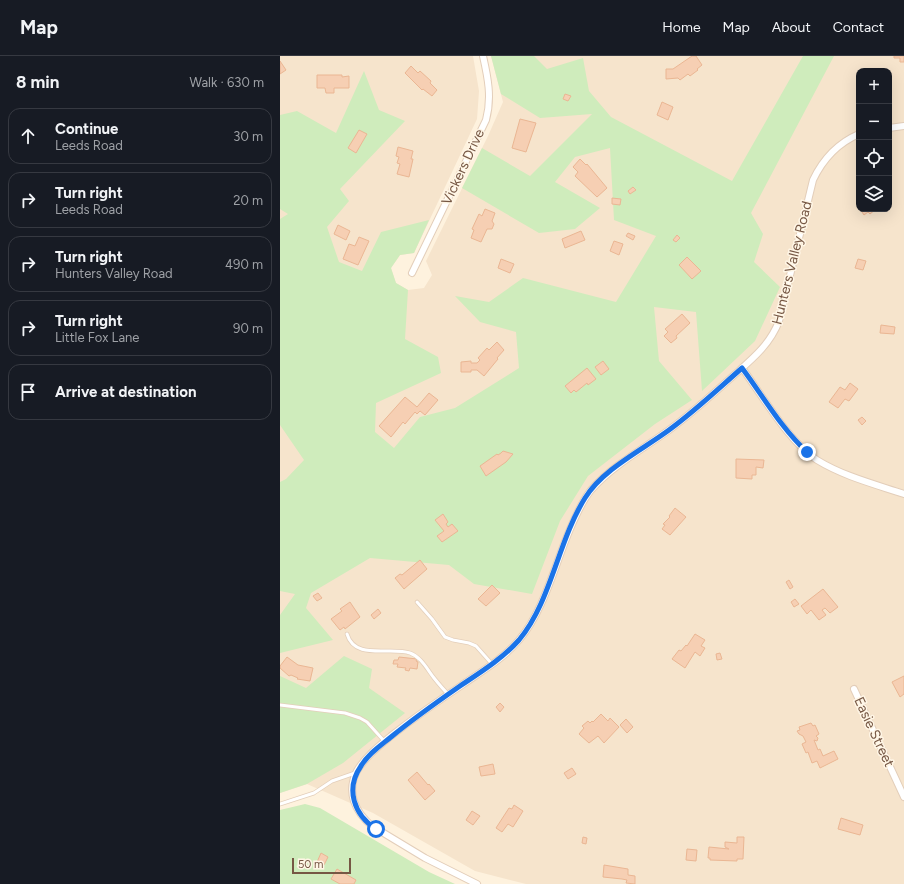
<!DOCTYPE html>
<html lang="en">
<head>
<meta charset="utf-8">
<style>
  body { margin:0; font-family:Figtree,sans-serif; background:#20242c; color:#f1f3f6 }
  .controls { position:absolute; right:12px; top:12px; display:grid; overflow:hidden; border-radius:8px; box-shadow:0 4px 16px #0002 }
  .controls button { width:36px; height:36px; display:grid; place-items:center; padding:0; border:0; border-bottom:1px solid #363941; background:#171b24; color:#f1f3f6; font:20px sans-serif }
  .scale { position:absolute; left:12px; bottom:10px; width:59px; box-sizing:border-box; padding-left:4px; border:2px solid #765744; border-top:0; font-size:11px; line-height:14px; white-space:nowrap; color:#765744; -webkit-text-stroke:3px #fff6e6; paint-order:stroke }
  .stop { position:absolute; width:12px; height:12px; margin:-9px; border:3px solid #1a73e8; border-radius:50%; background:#fff }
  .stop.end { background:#1a73e8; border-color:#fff; box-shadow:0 1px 4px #0008 }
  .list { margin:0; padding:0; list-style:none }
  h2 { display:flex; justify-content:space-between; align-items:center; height:52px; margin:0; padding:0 16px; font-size:17px }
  h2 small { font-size:13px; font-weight:400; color:#9ea1a6 }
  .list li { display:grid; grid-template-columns:26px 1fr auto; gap:12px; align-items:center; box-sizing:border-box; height:56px; margin:0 8px 8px; padding:0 8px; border:1px solid #363941; border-radius:12px }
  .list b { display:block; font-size:15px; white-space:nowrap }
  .list p { margin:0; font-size:13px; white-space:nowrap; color:#9ea1a6 }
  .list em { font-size:13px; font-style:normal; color:#9ea1a6 }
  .icon { flex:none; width:22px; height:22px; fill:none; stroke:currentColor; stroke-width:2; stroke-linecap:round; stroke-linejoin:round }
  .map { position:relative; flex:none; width:624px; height:828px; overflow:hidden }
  header { display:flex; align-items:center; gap:24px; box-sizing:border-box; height:56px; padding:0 20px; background:#171b24; border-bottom:1px solid #363941 }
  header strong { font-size:19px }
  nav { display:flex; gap:22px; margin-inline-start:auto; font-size:14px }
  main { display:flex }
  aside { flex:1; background:#171b24 }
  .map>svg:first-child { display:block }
  .residential { fill:#f6e4cc; fill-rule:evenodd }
  .green { fill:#cfecbc }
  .building { fill:#f6cfb3; stroke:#eab693 }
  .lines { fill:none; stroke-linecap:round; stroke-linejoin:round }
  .service-casing { stroke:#e3ceba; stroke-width:4.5 }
  .minor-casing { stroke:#e3ceba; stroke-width:8 }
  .service { stroke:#fff; stroke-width:3 }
  .minor { stroke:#fff; stroke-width:6 }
  .route { stroke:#1a73e8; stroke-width:5 }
  .labels { text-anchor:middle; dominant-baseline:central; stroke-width:3; stroke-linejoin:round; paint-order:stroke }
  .street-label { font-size:14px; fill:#765744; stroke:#fff6e6 }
</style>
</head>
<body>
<header>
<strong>Map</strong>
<nav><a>Home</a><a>Map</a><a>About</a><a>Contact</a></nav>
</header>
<main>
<aside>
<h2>8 min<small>Walk · 630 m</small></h2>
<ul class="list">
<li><svg class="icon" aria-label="ahead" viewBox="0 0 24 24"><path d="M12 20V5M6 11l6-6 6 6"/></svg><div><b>Continue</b><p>Leeds Road</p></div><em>30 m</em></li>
<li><svg class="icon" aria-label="right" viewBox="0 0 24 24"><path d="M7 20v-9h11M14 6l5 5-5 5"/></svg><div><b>Turn right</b><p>Leeds Road</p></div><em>20 m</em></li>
<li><svg class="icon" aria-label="right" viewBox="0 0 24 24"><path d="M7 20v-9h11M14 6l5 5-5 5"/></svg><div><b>Turn right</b><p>Hunters Valley Road</p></div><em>490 m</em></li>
<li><svg class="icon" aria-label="right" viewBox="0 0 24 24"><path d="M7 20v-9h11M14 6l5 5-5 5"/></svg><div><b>Turn right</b><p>Little Fox Lane</p></div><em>90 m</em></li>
<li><svg class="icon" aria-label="arrive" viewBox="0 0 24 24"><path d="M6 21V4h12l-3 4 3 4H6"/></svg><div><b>Arrive at destination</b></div></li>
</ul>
</aside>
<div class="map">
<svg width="624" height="828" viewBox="0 0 624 828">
  <rect width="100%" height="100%" fill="#fef2de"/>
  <!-- residential -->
  <path class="residential" d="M0,0H193L199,35L197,63L134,197L120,199L111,212L116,227L128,234L144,232L152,219L146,205L208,80L223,46L211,0H624V828H246L195,815L93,757L27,728L0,737ZM579,15H609V153H579Z"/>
  <!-- green -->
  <g class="green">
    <polygon points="211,0 254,0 267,13 303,2 309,35 331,61 452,125 523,0 554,0 471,157 483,178 474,206 500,231 475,285 422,335 416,256 374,251 379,305 412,344 375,368 308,420 280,465 252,538 194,528 169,509 90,502 31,537 26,552 53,584 0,597 0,559 15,538 0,535 0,426 6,423 24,404 0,369 0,163 8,158 0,153 0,59 17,55 56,77 84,15 99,54 125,65 60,133 69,145 47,171 59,206 82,215 101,176 149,164 134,197 120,199 111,212 116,227 128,234 125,283 158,301 161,317 96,347 95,376 114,392 140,361 175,352 239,312 236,276 200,266 175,240 209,246 243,222 336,246 376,180 334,164 330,92 295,101 275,126 320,152 295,173 259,177 182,132 202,92 250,120 312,58 260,62 221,38"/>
    <polygon points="64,600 92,613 89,632 125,657 63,707 27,728 0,737 0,620 26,632"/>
    <polygon points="25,748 40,752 149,816 175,828 0,828 0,754"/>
  </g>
  <!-- building -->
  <g class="building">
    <polygon points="412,0 416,0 422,9 417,13 418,14 410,20 408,18 400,24 398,22 386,23 386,13 393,13"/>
    <polygon points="614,0 624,0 624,6 620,6 620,2 614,2"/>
    <polygon points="0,5 6,14 0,18"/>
    <polygon points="131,10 138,17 140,15 151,25 150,27 157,34 152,40 143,33 142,34 125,17"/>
    <polygon points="37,19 62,19 62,21 69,20 69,32 54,32 54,37 46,37 45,32 37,32"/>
    <polygon points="285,38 291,40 288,45 283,43"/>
    <polygon points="382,46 393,51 388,64 377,59"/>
    <polygon points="240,63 256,67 246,96 232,92"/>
    <polygon points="79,74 87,78 76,97 68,92"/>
    <polygon points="118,91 133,95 131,103 133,103 129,121 117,118 120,108 117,107 119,101 116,100"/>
    <polygon points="300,103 306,109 307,108 327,132 317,141 295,120 298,116 293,111"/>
    <polygon points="353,131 356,134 350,138 348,135"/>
    <polygon points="332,142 341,143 340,149 332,148"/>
    <polygon points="205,153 215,157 212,165 214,168 212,173 207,173 201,186 191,182 194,174 192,173 199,158 202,160"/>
    <polygon points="580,153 596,153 590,158 588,156 584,159"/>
    <polygon points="58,169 70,175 66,184 54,178"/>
    <polygon points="301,175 305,184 285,192 282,183"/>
    <polygon points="348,177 355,180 353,184 346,180"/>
    <polygon points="397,179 400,182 396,186 393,184"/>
    <polygon points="79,181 89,185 78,209 63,203 69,188 75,190"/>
    <polygon points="334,185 343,188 339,199 330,195"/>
    <polygon points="407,201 421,215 412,223 399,209"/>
    <polygon points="221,203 234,208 230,217 218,212"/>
    <polygon points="578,203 586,205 583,214 575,212"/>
    <polygon points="402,258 410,267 396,280 397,282 391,287 384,280 388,276 385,273"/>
    <polygon points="601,269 615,271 614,278 600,277"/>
    <polygon points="217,286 224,294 217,302 218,303 204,320 197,314 191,314 191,316 181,316 181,306 191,305 191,307 197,307 200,304 198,302 207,292 209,294"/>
    <polygon points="323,305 329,313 321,319 315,311"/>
    <polygon points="307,312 316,323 308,329 307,327 296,336 294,334 291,337 285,330"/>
    <polygon points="570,327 578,333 569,345 565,343 558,352 549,346 560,331 565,334"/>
    <polygon points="149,337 158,344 145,359 140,355 137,358 135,356 125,368 123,366 111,381 99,370 125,341 137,351"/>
    <polygon points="582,361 586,365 582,369 578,364"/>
    <polygon points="223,395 233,398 226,406 206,420 200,410 217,398 218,399 221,397"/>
    <polygon points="456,403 484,404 483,412 476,411 476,419 472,419 472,423 456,422"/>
    <polygon points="395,452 406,461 390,479 382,473 385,469 383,468 390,461 389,460"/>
    <polygon points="163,458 168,466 166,468 168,471 172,468 178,475 162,486 157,480 164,475 155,464"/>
    <polygon points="140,504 147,513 124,533 115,522 120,518 122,519"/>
    <polygon points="509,524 513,531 510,533 506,526"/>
    <polygon points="212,529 220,537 206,550 198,543"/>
    <polygon points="543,533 558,551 550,557 545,552 542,554 546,559 539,564 531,554 527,558 521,550"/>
    <polygon points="38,537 42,542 37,545 33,540"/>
    <polygon points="515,543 519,548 514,551 511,546"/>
    <polygon points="70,546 80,561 65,573 64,571 60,574 51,563 62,555 60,553"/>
    <polygon points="98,553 101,557 94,563 91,559"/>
    <polygon points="415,578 425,584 421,590 425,592 420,600 415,596 405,612 392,603 399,594 401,595 406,589 407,590"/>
    <polygon points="440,597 442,603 437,604 436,598"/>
    <polygon points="7,601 18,609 33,612 30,625 17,623 18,622 11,619 9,620 0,612 0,610"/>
    <polygon points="119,601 137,603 136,605 138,606 137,613 130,612 129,615 125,614 126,612 117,611 118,608 113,608 114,604 118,604"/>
    <polygon points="624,620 624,638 620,641 612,626"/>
    <polygon points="220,647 224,651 220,656 216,651"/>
    <polygon points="321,658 328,665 330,662 339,671 324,687 318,680 309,687 299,678 304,672 302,670 308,665 310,667 312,665 313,666"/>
    <polygon points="346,663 353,671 347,677 340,669"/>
    <polygon points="531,667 533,670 535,669 539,678 536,680 538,682 537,685 534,684 538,694 540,693 543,700 554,695 558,703 540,712 537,705 532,707 528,696 526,697 522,688 526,686 523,680 519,678 517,675 520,674 519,671"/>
    <polygon points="213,708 215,718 201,720 199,711"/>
    <polygon points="292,712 296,718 288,723 284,717"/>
    <polygon points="137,716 148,729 149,728 155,735 145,744 128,724"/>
    <polygon points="234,749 243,755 233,771 228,768 222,776 216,772 229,752 232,753"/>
    <polygon points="192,755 200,760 193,769 186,764"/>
    <polygon points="561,762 583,769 580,779 558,773"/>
    <polygon points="303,781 307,782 306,788 302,787"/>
    <polygon points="457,781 464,781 463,803 457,803 457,805 430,804 430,802 428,802 429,791 449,793 445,791 445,786 457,787"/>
    <polygon points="407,793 417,794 416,805 406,804"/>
    <polygon points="41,797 48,801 44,809 37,806"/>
    <polygon points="324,809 348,813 348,819 355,820 355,828 346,827 347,824 342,823 323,821"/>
    <polygon points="57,813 76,824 74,828 60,828 51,823"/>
  </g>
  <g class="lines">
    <!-- service casing -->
    <g class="service-casing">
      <g id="service">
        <polyline points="137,546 152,563 165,581 173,584 189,587 196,590 212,608"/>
        <path d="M67,578C75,605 110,590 130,597C141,601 147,613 154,622C158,627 163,633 168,638"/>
        <polyline points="0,649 65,657 80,662 87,666 105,686"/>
        <polyline points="0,748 34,737 52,725 75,717"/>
      </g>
    </g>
    <!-- minor casing -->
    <g class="minor-casing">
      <g id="minor">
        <polyline points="609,72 624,70"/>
        <path d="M132,217L206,64C212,42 208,22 203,0"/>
        <path d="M462,312C482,339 509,386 537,404C563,420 594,428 624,438"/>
        <polyline points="574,633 624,741"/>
        <path d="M197,828L145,802L92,770C75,756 66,736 77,715C85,701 99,690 111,680C134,662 158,645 182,629C202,615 223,603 239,584C264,555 275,508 290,473C296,459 302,445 311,434C333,409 363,393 389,374C411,358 432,339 453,320C471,304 490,289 499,265L533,124C543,103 558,87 579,78"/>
      </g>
    </g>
    <!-- service -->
    <use href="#service" class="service"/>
    <!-- minor -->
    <use href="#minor" class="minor"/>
  </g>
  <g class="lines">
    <!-- route -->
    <path class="route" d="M96,773C74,759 65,733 81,710C88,698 100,690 111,681C133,663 157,646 180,630C201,616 222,603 239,584C271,546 278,485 305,442C323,413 362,394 389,374C415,355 438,333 462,312C483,340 501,372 527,396"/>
  </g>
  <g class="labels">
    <!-- street labels -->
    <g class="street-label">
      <text transform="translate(183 111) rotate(-65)">Vickers Drive</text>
      <text transform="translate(512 207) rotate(-76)">Hunters Valley Road</text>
      <text transform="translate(594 676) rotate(65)">Easie Street</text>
    </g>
  </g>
</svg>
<div class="controls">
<button>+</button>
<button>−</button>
<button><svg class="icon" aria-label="locate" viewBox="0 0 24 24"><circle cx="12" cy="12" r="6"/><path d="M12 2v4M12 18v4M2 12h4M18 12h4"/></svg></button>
<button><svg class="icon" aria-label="layers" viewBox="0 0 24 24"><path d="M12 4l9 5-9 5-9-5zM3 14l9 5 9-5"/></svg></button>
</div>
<div class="scale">50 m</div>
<div class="stop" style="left:96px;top:773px"></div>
<div class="stop end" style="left:527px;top:396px"></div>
</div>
</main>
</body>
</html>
